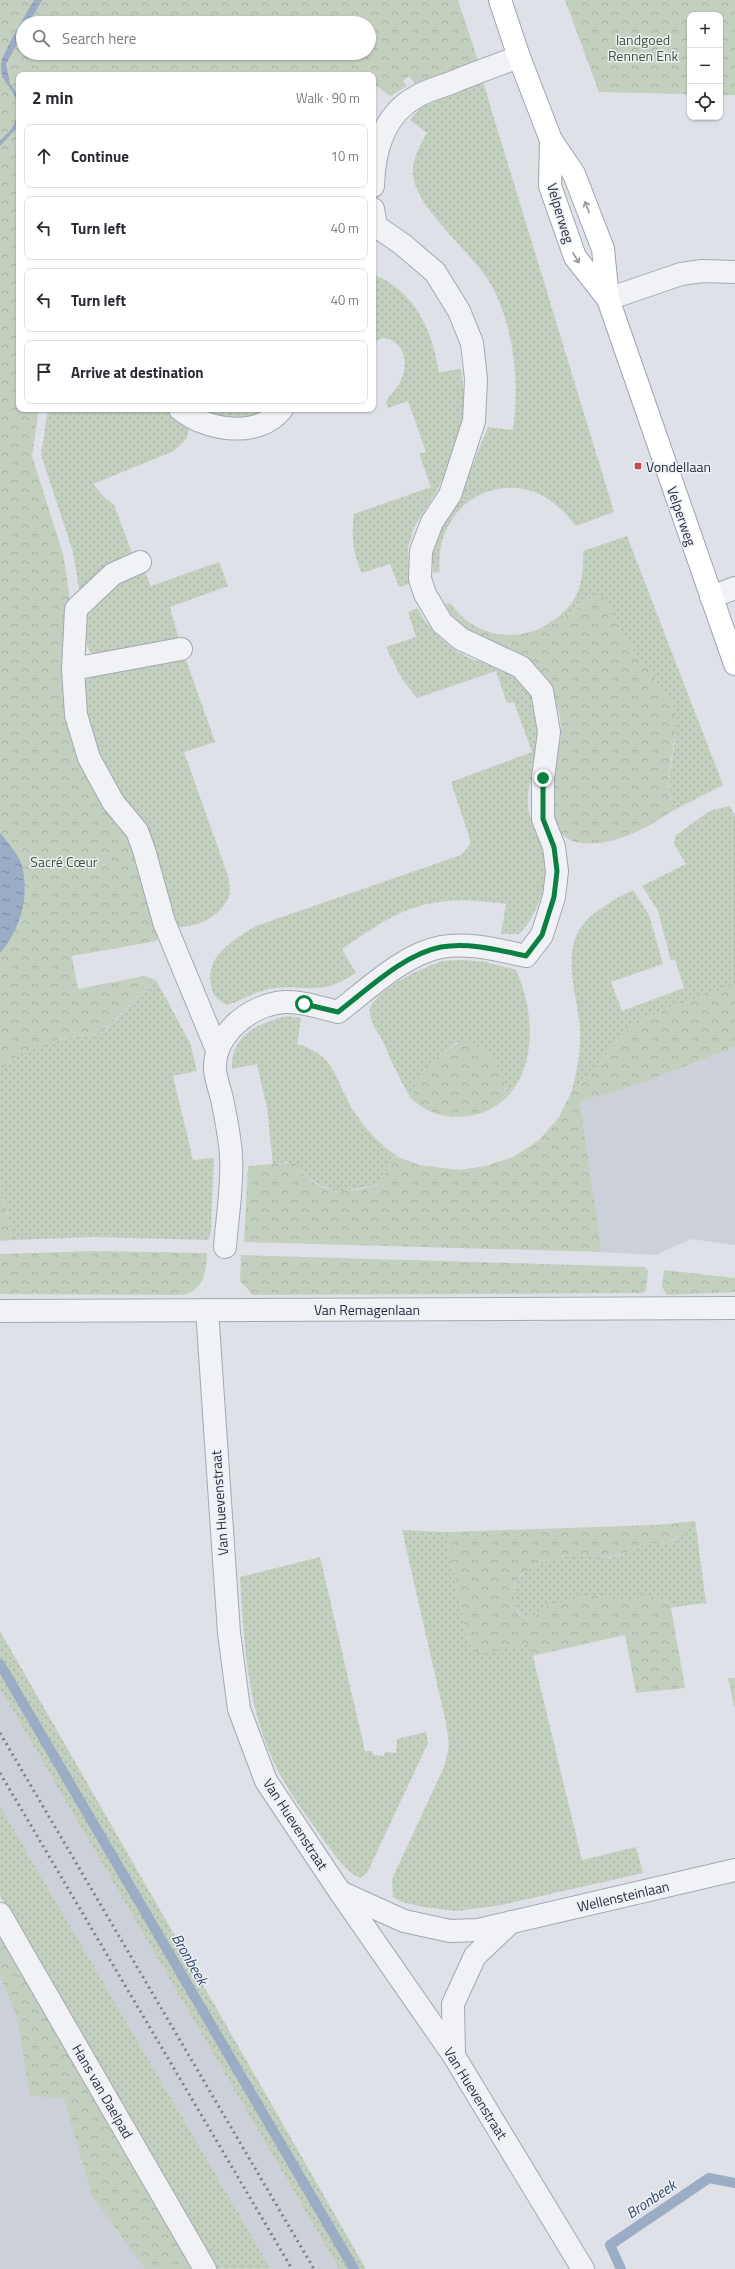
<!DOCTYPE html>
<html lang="en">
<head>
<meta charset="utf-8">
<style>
  body { margin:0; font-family:"Titillium Web",sans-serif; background:#f2f2f3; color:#2b2b33 }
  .controls { position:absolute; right:12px; top:12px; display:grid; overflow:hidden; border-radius:8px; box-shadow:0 1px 3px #0004 }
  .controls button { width:36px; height:36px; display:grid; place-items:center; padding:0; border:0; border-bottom:1px solid #e1e1e2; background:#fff; color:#2b2b33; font:20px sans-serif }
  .stop { position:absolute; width:12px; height:12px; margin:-9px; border:3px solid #0b8043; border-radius:50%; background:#fff }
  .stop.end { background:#0b8043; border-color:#fff; box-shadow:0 1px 4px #0008 }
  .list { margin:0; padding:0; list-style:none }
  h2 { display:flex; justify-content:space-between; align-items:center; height:52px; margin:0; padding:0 16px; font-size:17px }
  h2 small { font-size:13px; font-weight:400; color:#7c7c81 }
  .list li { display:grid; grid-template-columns:26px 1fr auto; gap:12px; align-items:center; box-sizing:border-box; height:64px; margin:0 8px 8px; padding:0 8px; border:1px solid #e1e1e2; border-radius:8px }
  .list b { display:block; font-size:15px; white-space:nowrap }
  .list em { font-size:13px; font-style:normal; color:#7c7c81 }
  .icon { flex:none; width:22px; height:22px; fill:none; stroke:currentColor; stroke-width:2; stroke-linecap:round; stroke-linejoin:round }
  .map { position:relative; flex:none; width:735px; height:2269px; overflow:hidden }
  .search { position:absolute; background:#fff; box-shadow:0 1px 3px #0004; left:16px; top:16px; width:360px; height:44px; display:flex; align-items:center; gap:10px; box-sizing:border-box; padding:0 14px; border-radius:22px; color:#7c7c81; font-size:15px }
  .panel { position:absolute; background:#fff; box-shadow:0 1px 3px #0004; left:16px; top:72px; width:360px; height:340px; border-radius:8px }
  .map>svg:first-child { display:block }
  .built { fill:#ccd0d9 }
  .grass { fill:url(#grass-dots) }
  .forest { fill:url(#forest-crowns); fill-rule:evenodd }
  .water { fill:url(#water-ripples) }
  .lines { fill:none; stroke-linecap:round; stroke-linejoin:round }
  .stream { stroke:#9bacc5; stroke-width:10 }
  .minor-casing { stroke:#a4a8b1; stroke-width:24 }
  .major-casing { stroke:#9ea4b2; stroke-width:24 }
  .minor { stroke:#f1f2f5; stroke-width:22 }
  .major { stroke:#fff; stroke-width:22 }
  .rail { stroke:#797f8f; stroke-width:3; stroke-dasharray:2 4; stroke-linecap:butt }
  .oneway { stroke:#94969e }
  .route { stroke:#0b8043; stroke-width:5 }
  .poi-dot { fill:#c54a53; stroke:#edf0f5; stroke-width:1.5 }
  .labels { text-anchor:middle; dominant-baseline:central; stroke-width:3; stroke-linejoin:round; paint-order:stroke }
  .park-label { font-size:14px; fill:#3a5736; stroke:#edf0f5 }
  .street-label { font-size:14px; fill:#282e3d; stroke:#edf0f5 }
  .poi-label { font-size:14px; fill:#282e3d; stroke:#edf0f5; text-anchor:start }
  .water-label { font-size:15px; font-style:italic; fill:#354a6e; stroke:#edf0f5 }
</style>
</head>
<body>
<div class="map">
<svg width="735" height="2269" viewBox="0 0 735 2269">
  <defs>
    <pattern id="grass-dots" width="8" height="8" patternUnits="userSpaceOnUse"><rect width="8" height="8" fill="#c3d0c0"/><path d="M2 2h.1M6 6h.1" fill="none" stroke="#a8b3a6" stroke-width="1.8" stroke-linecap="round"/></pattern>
    <pattern id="forest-crowns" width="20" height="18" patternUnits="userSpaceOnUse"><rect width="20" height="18" fill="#c3d0c0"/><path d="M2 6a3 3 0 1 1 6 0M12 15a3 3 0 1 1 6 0" fill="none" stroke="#a8b3a6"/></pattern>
    <pattern id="water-ripples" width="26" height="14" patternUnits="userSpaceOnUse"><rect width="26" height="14" fill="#9bacc5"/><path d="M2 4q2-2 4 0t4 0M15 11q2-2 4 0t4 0" fill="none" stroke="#7e8ca1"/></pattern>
  </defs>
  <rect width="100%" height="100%" fill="#dee1e7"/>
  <!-- built -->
  <g class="built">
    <polygon points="735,1047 735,1245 691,1239 656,1255 602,1252 580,1102 645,1082"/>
    <polygon points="0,1689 339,2269 271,2269 0,1806"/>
    <polygon points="0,1934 194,2269 0,2269"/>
  </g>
  <!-- grass -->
  <g class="grass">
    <path d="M483,82L614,512L576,526C563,510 546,493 524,489C473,480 434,523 440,572L434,573L431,552L438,526L455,498L472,466L488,427L513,430C519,382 515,332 493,288C475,253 412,207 413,172C413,157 420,145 427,133L410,120L421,107Z"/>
    <path d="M373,274C415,291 432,330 439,372L461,369L464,395L461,437L437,491L414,527L408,547L409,584L399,587L390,564L362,573C353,554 351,535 354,514L431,487L419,454L426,452L408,401L388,408L386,403C389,395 397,389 400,382C410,364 404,339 382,338L373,344Z"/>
    <polygon points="48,409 169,409 189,430 186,439 174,451 93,484 104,497 114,505 132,553 112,565 83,592 79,589 73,552 41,455"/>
    <polygon points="194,409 275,409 236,421"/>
    <path d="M627,536L723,785L674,810L669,789L670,771L675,741V708L621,632L608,604L595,595L557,622L532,633C571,612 585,596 583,551Z"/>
    <path d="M219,562L228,586L170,607L180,643L99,657C80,648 85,634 85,615L117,580L144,570L151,586Z"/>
    <path d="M417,608C430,631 447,648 472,659C482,663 493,663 503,668C515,674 525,685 532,695C542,708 540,745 537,760C535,772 529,783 528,795C525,824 549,846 546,874C544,895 534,919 519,934H501L506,904C478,900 447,898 420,906C392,913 366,933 342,949L356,973C317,999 307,982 269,989C255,992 242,1000 228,1005C219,1001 212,996 211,985C205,955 234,940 256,926L461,855L470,845V839L451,782L532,752L514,702L507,703L496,671L417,698L402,679L386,647L416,637L408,612Z"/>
    <path d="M185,657L215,742L184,752L229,879C229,883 230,888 230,892C227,913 196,930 177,926L93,754L81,689L87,679L95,672Z"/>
    <path d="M730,806L735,816V985L637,1020L571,1093C577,1073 581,1051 580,1029C578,995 558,949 587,920C600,907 617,898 633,890L649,915L663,964L611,982L622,1011L684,988L675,959L671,961L658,911L642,886L686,864L674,844L675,836L709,811Z"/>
    <path d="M465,960L486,962L516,970C534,1009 538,1067 505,1099L506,1088L457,1042C436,1060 416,1070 412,1100C400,1081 392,1062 383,1042C378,1031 370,1024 370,1012C370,991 425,966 443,961C450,960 458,960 465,960Z"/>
    <path d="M156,980L190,1043L197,1071L173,1076L193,1160L214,1158L211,1231L208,1240L94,1237L13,1240L0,1179V1070C8,1065 14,1057 22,1053C45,1041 75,1035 101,1034Z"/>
    <path d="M287,1016L301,1018L297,1044C338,1055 335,1083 355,1113C367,1131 380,1144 398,1157L392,1159L378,1185L338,1192L320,1185L306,1176L296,1164L285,1162L273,1165L267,1108L257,1064L232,1069C230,1035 259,1023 287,1016Z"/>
    <path d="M688,1527H696L706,1603L675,1607L668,1601L652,1597L617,1600L592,1595L545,1607L533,1618C520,1618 516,1613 514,1600C508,1565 563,1553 590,1555C598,1556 605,1559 614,1557C626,1554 638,1545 651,1543C657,1542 665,1545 672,1541C677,1538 683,1531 688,1527Z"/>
    <polygon points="402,1530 445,1532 469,1645 530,1644 582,1860 636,1847 643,1873 501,1905 457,1911 429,1908 402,1902 393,1897 392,1879 444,1767 449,1746 446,1723"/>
    <path d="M320,1557L365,1751H372L373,1755L384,1756L385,1752L396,1753L397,1739L426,1732L428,1743L367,1873L361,1878C348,1876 331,1849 323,1839C305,1814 286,1789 273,1760C246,1702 244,1639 240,1577Z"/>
    <polygon points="0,1631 366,2269 339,2269 0,1689"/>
    <polygon points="0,1806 271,2269 216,2269 0,1896"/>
  </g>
  <!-- forest -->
  <g class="forest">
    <path d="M0,0H458L478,60L415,84L409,76L403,81L407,86L390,96L373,83V75H19V409H39L32,456L63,554L69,591L71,717L133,834L160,924L157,941L72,956L78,989L144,976L156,980L100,1034C75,1035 45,1041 22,1053C14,1057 8,1065 0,1070ZM23,23H369V53H23Z"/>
    <polygon points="565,0 735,0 735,95 720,95 720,15 690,15 690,94 599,92"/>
    <path d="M595,595L602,596L608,604L621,632L675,708C680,737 667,761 669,788C669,795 673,803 674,810C648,827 615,847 582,843C547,838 548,804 551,775C553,761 561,746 561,731C561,713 554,691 544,676C519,638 465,647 445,604L450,603C455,609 461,616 467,621C514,653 556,624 595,595Z"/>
    <path d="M735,985V1047L645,1082L580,1102L602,1252L244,1242L248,1166C257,1166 291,1161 296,1164C300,1167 302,1173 306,1176C328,1196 351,1192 378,1185L392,1159L398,1157L419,1165L460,1170L485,1166L513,1157L538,1141L559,1117L571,1093L637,1020Z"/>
    <path d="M464,1040C489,1047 508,1073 505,1099C485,1117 456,1122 431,1112C425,1109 418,1104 412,1100C415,1076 427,1065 445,1052C452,1047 456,1043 464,1040Z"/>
    <polygon points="0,1179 13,1240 0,1241"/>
    <path d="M94,1251L207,1253C206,1274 204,1289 183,1295L0,1294V1254Z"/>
    <polygon points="241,1255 645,1267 648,1271 646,1290 643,1293 253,1295 240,1281"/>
    <polygon points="664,1270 735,1278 735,1292 667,1295 662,1287"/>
    <polygon points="695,1521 696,1527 688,1528 671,1541 665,1543 651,1543 613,1557 567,1556 534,1566 521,1575 515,1584 513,1594 518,1614 526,1618 533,1618 545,1607 592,1595 617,1600 652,1597 668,1601 675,1607 671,1608 685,1688 636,1693 625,1635 532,1656 529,1644 480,1654 475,1653 469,1645 445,1532 657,1525"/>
    <polygon points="728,1678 735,1678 735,1710"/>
    <polygon points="0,1936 191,2269 145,2269 92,2196 64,2098 30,2096 17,2018 0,1976"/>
  </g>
  <!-- water -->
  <g class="water">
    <path d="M34,0H42L29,23H23V33L6,64L10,84L19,96V121L17,128L0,146V140C12,132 22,115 16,100C12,86 0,82 1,64C3,52 27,12 34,0Z"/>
    <path d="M0,833C7,841 19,855 22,866C30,897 20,930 0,953Z"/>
  </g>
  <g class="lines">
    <!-- stream -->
    <g class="stream">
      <polyline points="0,1664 354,2269"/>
      <polyline points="621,2269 610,2245 709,2178 735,2183"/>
    </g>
    <!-- minor casing -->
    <g class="minor-casing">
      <g id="minor">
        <path d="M373,186C374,151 383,115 416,97C427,90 441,87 453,82C475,73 497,65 519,57"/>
        <polyline points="608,299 681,274 702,271 735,272"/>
        <path d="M180,409C206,431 259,439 282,409"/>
        <polyline points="140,562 113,574 76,609 73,669 76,715 89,758 113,802 137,831 144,850 164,922 217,1050"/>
        <polyline points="711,597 735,588"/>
        <polyline points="73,669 181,649"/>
        <path d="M225,1247C227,1219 233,1184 231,1156C230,1137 226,1118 222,1099C220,1090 216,1080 215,1070C213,1034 251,1004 285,1002C302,1001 321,1008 338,1012C367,990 404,954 441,947C469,942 498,950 526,956L542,935L554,897L557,871L554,847L543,819V778L549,732L542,691L521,667L461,639L442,623L425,594L420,579L421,551L432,522L450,495L474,421L476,379L472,343L459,311L435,272L402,244L376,226L373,209"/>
        <polyline points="207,1310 229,1633 239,1709 266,1781 340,1892 454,2056 583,2269"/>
        <polyline points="0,1311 735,1308"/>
        <polyline points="340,1892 404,1921 450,1931 478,1930 735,1870"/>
        <polyline points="0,1914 205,2269"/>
        <polyline points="454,2056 453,2004 475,1956 511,1922"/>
      </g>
    </g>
    <!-- major casing -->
    <g class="major-casing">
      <g id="major">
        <polyline points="500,0 519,57 551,140 574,174 603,249 608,299 735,664"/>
        <polyline points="551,140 550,186 575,257 608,299"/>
      </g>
    </g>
    <!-- minor -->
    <use href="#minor" class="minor"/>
    <!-- major -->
    <use href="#major" class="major"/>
    <!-- rail -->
    <g class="rail">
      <polyline points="0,1733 314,2269"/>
      <polyline points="0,1773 292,2269"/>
    </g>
  </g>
  <!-- one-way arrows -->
  <defs><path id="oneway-shaft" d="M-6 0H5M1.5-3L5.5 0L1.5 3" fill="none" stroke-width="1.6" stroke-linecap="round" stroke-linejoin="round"/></defs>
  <g class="oneway">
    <use href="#oneway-shaft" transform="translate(587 207) rotate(-111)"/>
    <use href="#oneway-shaft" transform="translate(576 258) rotate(59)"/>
  </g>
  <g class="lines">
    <!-- route -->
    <path class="route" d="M304,1004L338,1012C367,990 404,954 441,947C469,942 498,950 526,956L542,935L554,897L557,871L554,847L543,819V778"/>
  </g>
  <!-- markers -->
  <rect class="poi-dot" x="634" y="462" width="8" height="8" rx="2"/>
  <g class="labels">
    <!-- park labels -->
    <g class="park-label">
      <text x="643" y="39">landgoed<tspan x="643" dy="16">Rennen Enk</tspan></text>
      <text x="64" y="861">Sacré Cœur</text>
    </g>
    <!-- street labels -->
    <g class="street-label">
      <text transform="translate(561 213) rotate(73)">Velperweg</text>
      <text transform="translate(682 516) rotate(71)">Velperweg</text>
      <text x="367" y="1309">Van Remagenlaan</text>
      <text transform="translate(219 1503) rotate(-94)">Van Huevenstraat</text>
      <text transform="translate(296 1824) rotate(57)">Van Huevenstraat</text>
      <text transform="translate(623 1896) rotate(-13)">Wellensteinlaan</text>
      <text transform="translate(103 2091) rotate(60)">Hans van Daelpad</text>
      <text transform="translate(476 2093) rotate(58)">Van Huevenstraat</text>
    </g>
    <!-- poi labels -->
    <g class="poi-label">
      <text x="646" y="466">Vondellaan</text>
    </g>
    <!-- water labels -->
    <g class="water-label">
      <text transform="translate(190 1959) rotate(60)">Bronbeek</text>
      <text transform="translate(651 2199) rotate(-34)">Bronbeek</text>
    </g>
  </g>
</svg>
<div class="controls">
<button>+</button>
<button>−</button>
<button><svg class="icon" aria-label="locate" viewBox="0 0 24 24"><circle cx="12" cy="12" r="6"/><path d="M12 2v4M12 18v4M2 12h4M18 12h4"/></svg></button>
</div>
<div class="stop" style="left:304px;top:1004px"></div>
<div class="stop end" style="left:543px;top:778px"></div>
<div class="search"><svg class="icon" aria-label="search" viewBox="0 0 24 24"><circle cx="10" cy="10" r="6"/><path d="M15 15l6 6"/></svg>Search here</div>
<section class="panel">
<h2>2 min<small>Walk · 90 m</small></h2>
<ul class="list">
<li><svg class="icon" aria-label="ahead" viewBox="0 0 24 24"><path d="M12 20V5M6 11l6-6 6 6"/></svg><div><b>Continue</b></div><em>10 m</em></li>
<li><svg class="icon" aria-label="left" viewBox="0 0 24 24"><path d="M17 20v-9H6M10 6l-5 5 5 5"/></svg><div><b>Turn left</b></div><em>40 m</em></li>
<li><svg class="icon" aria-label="left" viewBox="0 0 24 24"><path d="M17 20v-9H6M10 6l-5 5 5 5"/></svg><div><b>Turn left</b></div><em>40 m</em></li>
<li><svg class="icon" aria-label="arrive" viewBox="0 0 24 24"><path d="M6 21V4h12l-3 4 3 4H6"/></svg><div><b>Arrive at destination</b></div></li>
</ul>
</section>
</div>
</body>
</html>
